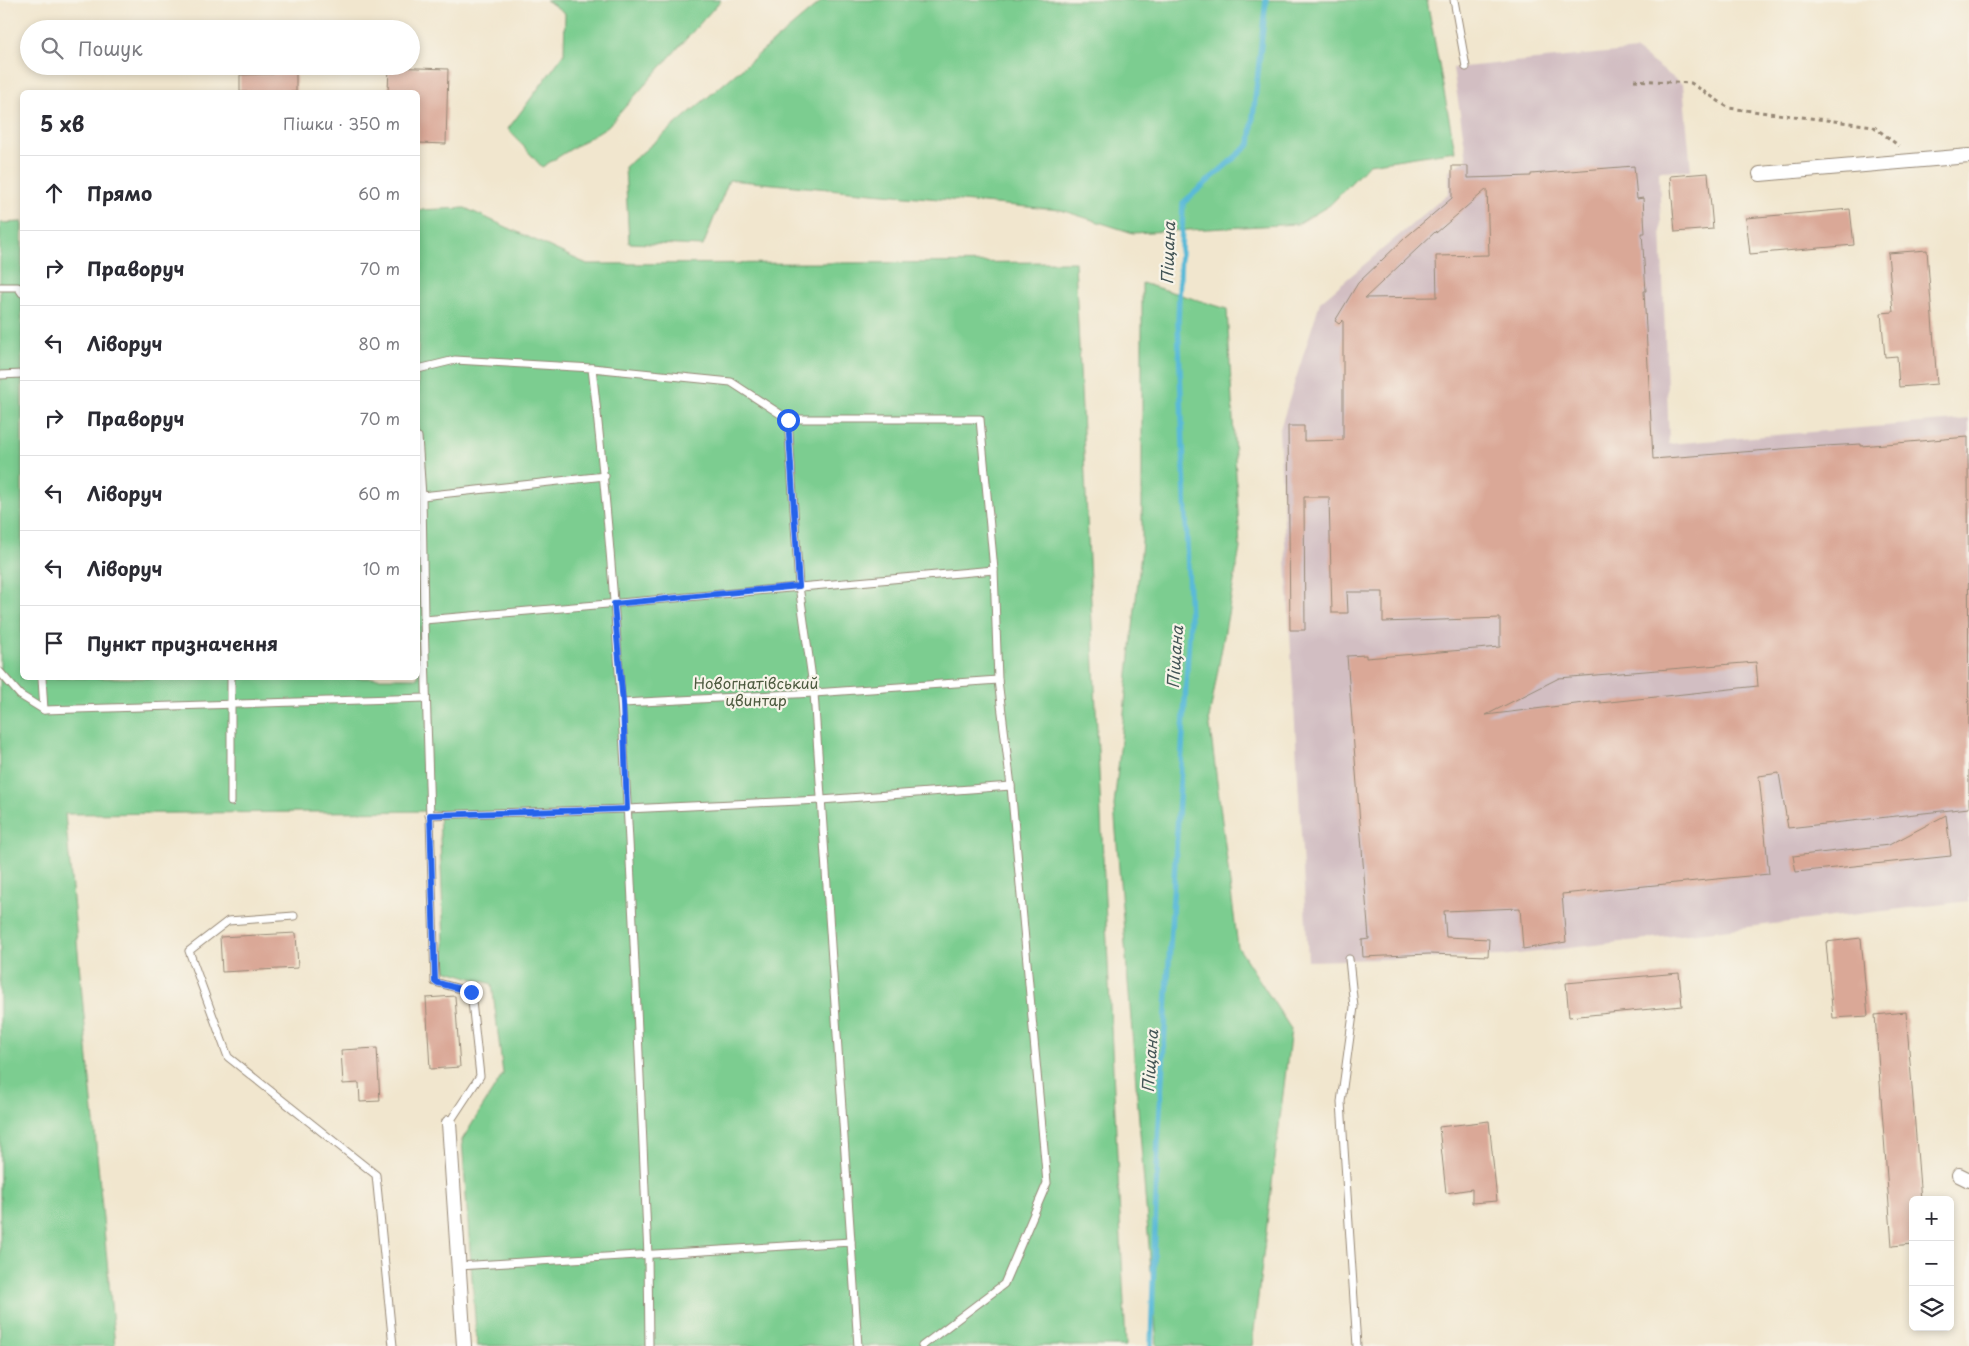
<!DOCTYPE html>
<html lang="uk">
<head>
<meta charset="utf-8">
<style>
  body { margin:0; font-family:"Playpen Sans",sans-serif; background:#f2f2f3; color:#2b2b33 }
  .controls { position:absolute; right:15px; bottom:15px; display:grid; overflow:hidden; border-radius:8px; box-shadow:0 2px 8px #0003 }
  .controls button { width:45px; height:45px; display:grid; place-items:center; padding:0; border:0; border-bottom:1px solid #e1e1e2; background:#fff; color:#2b2b33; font:25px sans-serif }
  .stop { position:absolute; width:15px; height:15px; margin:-11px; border:4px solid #2563eb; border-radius:50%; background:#fff }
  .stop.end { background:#2563eb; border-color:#fff; box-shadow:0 1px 5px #0008 }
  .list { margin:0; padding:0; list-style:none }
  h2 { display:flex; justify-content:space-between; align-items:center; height:65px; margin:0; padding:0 20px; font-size:21px }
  h2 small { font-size:16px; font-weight:400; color:#7c7c81 }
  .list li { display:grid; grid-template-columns:32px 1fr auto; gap:15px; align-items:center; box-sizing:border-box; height:75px; padding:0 20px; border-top:1px solid #e1e1e2 }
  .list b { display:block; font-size:19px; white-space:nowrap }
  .list em { font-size:16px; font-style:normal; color:#7c7c81 }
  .icon { flex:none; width:28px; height:28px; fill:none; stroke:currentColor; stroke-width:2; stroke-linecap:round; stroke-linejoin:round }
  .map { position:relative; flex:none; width:1969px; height:1346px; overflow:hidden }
  .search { position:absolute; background:#fff; box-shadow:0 2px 8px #0003; left:20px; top:20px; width:400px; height:55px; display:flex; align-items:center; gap:12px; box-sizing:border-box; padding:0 18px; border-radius:28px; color:#7c7c81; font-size:19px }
  .panel { position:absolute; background:#fff; box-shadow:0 2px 8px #0003; left:20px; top:90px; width:400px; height:590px; border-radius:8px }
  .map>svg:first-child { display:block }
  .industrial { fill:#d2bec2 }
  .green { fill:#7bcd90; stroke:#5b7c57 }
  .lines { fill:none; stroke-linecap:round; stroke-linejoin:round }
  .stream { stroke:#5abad8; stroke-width:5.5 }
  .building { fill:#daa897; fill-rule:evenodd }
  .lane-casing { stroke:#968876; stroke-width:9 }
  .street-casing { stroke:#968876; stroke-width:16 }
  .path { stroke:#968876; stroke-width:3; stroke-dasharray:4 4; stroke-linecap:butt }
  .lane { stroke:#fff; stroke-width:7 }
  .street { stroke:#fff; stroke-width:14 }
  .route { stroke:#2563eb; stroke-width:6 }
  .labels { text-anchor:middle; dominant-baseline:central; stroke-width:4.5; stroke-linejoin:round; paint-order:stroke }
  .park-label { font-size:15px; fill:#4e5b40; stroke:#f7f3e8 }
  .water-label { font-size:16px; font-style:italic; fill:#445556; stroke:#f7f3e8 }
</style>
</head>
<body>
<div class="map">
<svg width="1969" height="1346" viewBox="0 0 1969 1346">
  <rect width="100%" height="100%" fill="#f7f3e8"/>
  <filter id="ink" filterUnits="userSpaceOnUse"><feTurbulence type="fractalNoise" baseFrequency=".02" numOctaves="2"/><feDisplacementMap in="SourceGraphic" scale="10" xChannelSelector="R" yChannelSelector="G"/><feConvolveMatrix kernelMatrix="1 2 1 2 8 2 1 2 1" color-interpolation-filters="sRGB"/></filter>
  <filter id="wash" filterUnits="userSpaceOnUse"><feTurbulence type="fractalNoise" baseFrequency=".0096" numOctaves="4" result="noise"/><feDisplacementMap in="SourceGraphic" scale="20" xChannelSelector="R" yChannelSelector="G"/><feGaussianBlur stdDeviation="1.12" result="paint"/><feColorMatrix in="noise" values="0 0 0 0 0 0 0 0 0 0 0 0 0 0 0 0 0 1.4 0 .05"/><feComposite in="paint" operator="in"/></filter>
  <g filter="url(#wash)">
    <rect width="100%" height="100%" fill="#f1e6ce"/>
    <!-- industrial -->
    <polygon class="industrial" points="1636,50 1683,85 1691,170 1659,171 1669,444 1969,419 1969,901 1501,956 1308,961 1279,432 1320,302 1449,193 1449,170 1467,160 1453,68"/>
    <!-- green -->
    <g class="green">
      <polygon points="546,0 721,0 608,126 542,167 508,129 564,54 565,13"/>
      <polygon points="823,0 1427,0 1455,151 1369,164 1330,205 1298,224 1133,233 1061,210 729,180 703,246 629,243 625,167"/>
      <polygon points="465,208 587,264 1075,262 1126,1346 477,1346 462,1140 503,1074 492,984 445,970 439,811 65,814 115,1346 0,1346 0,223 22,222 22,678 418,678 418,210"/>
      <polygon points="1142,283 1227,309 1240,548 1209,719 1238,947 1291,1029 1252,1346 1157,1346 1114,806 1142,543"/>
    </g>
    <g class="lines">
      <!-- stream -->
      <polyline class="stream" points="1151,1346 1158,1142 1190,619 1178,321 1183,203 1250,144 1266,0"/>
    </g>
    <g id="blocks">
      <!-- building -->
      <g class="building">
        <polygon points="274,66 296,66 296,92 240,92 240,75 274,74"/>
        <polygon points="389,67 448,69 446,144 418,143 418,92 388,92"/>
        <path d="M1452,166H1468V178L1531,176V174L1634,166L1637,199L1643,198L1645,233H1642L1646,291H1644L1653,459L1807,447L1861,444V446L1968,437L1969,808L1788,828L1779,773L1759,776L1769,874L1562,894L1566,942L1523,949L1520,908L1444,911L1446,937L1489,939L1488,956L1429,954L1363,957L1362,940L1369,939L1347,656L1366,655V658L1500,647V618L1383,622V592H1347L1348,613H1332L1329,497H1304L1305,630H1290L1288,426H1304V441L1343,440V320L1339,324L1335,321L1358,283L1406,237L1452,198ZM1487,189L1489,255L1436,256L1437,297L1365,298L1436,231V233ZM1756,662L1758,686L1600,703V701L1486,715L1559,678Z"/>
        <polygon points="1708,173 1713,229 1675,232 1670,176"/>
        <polygon points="1850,209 1854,245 1750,254 1746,218"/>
        <polygon points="1927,250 1937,384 1899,387 1897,356 1885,357 1881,313 1893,312 1888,253"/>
        <polygon points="1946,815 1951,856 1796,872 1793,856 1889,845"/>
        <polygon points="296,933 298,968 222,972 220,937"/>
        <polygon points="1861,938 1868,1016 1833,1018 1826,942"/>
        <polygon points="1679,973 1682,1006 1569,1017 1566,983"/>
        <polygon points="455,996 460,1067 430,1069 426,998"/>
        <polygon points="1906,1012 1921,1200 1913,1200 1913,1244 1892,1246 1875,1015"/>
        <polygon points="377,1048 380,1101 360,1102 359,1083 343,1084 341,1050"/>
        <polygon points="1489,1121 1497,1201 1472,1203 1472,1189 1446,1193 1439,1127"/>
      </g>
    </g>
  </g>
  <g filter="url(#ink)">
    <use href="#blocks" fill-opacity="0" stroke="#968876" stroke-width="1"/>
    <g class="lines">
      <!-- lane casing -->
      <g class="lane-casing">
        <g id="lane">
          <polyline points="1454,0 1466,67"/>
          <polyline points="0,287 18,287 22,293"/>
          <polyline points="592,368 731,382 788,419 980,419 994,570 998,680 1011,786 1047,1183 1004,1284 922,1346"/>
          <path d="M418,369L455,360L592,368C626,663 634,959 648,1255L649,1346"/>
          <polyline points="0,375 22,374"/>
          <polyline points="788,419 799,586 814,693 858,1346"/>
          <polyline points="418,437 422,496 424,620 435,982 471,992 480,1076 449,1123"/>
          <polyline points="422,496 605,476"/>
          <polyline points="424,620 994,570"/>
          <polyline points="0,672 20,695 44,710 426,698"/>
          <polyline points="42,678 44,710"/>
          <polyline points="623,703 814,693 998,680"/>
          <polyline points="231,802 231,678"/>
          <polyline points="429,815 627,809 821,800 1011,786"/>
          <polyline points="294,916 228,921 189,951 228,1057 376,1175 393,1346"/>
          <polyline points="1349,959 1354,1007 1341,1102 1357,1346"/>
          <polyline points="458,1266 851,1242"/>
        </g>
      </g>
      <!-- street casing -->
      <g class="street-casing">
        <g id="street">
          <polyline points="1760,174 1969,156"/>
          <polyline points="449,1123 464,1346"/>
          <polyline points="1959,1175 1969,1180"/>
        </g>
      </g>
      <!-- path -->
      <polyline class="path" points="1634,80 1691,83 1729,108 1873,126 1899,146"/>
      <!-- lane -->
      <use href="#lane" class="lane"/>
      <!-- street -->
      <use href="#street" class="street"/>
    </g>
  </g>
  <g class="lines" filter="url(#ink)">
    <!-- route -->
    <polyline class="route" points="471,992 435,982 430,815 627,809 623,703 614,604 799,586 788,420"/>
  </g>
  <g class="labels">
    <!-- park labels -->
    <g class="park-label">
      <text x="756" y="682">Новогнатівський<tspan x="756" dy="17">цвинтар</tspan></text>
    </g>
    <!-- water labels -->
    <g class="water-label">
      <text transform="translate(1167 253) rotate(-88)">Піщана</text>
      <text transform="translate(1174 657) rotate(-86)">Піщана</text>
      <text transform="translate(1149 1061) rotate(-86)">Піщана</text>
    </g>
  </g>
</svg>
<div class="controls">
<button>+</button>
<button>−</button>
<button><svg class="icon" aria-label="layers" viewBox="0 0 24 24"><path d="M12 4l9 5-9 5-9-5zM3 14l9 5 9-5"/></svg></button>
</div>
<div class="stop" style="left:788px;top:420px"></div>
<div class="stop end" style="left:471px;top:992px"></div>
<div class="search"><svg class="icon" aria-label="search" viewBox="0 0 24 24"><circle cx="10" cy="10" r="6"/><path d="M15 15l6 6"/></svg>Пошук</div>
<section class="panel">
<h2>5 хв<small>Пішки · 350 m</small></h2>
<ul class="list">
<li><svg class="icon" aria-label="ahead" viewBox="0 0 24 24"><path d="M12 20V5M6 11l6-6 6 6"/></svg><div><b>Прямо</b></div><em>60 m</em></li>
<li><svg class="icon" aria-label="right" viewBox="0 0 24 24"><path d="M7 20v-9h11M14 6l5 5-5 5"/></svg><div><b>Праворуч</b></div><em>70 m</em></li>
<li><svg class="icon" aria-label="left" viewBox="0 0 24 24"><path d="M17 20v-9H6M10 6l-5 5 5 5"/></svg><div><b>Ліворуч</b></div><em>80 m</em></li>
<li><svg class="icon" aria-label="right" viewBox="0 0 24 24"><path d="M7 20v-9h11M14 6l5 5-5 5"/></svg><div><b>Праворуч</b></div><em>70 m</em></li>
<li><svg class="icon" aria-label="left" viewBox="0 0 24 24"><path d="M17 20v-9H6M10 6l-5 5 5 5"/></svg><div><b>Ліворуч</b></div><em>60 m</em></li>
<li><svg class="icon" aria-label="left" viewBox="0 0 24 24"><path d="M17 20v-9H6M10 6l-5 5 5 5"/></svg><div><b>Ліворуч</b></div><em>10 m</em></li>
<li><svg class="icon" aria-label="arrive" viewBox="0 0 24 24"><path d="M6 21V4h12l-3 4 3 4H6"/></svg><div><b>Пункт призначення</b></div></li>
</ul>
</section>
</div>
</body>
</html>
